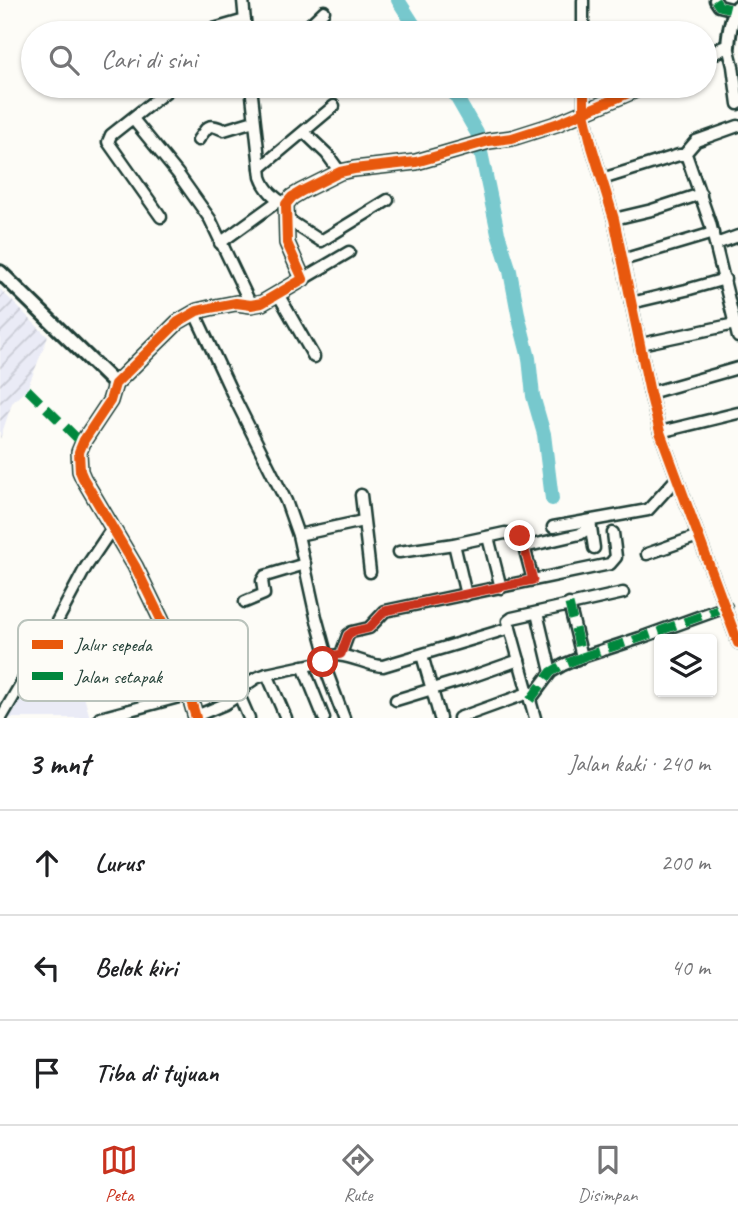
<!DOCTYPE html>
<html lang="id">
<head>
<meta charset="utf-8">
<style>
  body { margin:0; font-family:Caveat,sans-serif; background:#f6f6f6; color:#202124 }
  .controls { position:absolute; right:21px; bottom:21px; display:grid; overflow:hidden; border-radius:7px; box-shadow:0 2px 5px #0004 }
  .controls button { width:63px; height:63px; display:grid; place-items:center; padding:0; border:0; border-bottom:2px solid #e0e0e0; background:#fff; color:#202124; font:35px sans-serif }
  .stop { position:absolute; width:21px; height:21px; margin:-16px; border:5px solid #c8321e; border-radius:50%; background:#fff }
  .stop.end { background:#c8321e; border-color:#fff; box-shadow:0 2px 7px #0008 }
  .list { margin:0; padding:0; list-style:none }
  h2 { display:flex; justify-content:space-between; align-items:center; height:91px; margin:0; padding:0 28px; font-size:30px }
  h2 small { font-size:23px; font-weight:400; color:#757577 }
  .list li { display:grid; grid-template-columns:46px 1fr auto; gap:21px; align-items:center; box-sizing:border-box; height:105px; padding:0 28px; border-top:2px solid #e0e0e0 }
  .list b { display:block; font-size:26px; white-space:nowrap }
  .list em { font-size:23px; font-style:normal; color:#757577 }
  .icon { flex:none; width:38px; height:38px; fill:none; stroke:currentColor; stroke-width:2; stroke-linecap:round; stroke-linejoin:round }
  .map { position:relative; flex:none; width:738px; height:718px; overflow:hidden }
  .search { position:absolute; background:#fff; box-shadow:0 2px 5px #0004; left:21px; right:21px; top:21px; height:77px; display:flex; align-items:center; gap:18px; box-sizing:border-box; padding:0 24px; border-radius:38px; color:#757577; font-size:26px }
  .sheet { height:406px; background:#fff }
  nav { display:flex; justify-content:space-around; align-items:center; box-sizing:border-box; height:98px; border-top:2px solid #e0e0e0; background:#fff; font-size:19px; color:#757577 }
  nav a { display:grid; justify-items:center; gap:4px }
  nav .on { color:#c8321e }
  .map>svg:first-child { display:block }
  .built { fill:#eaebf6 }
  .industrial { fill:url(#industrial-furrows) }
  .lines { fill:none; stroke-linecap:round; stroke-linejoin:round }
  .river { stroke:#77c8cd; stroke-width:14 }
  .minor-casing { stroke:#1f3d34; stroke-width:15 }
  .tertiary-casing { stroke:#1f3d34; stroke-width:18 }
  .minor { stroke:#fdfcf7; stroke-width:10 }
  .tertiary { stroke:#fdfcf7; stroke-width:12 }
  .quiet { stroke:#00873e; stroke-width:9; stroke-dasharray:18 9; stroke-linecap:butt }
  .cycleway-casing { stroke:#fdfcf7; stroke-width:15 }
  .cycleway { stroke:#e8590c; stroke-width:10 }
  .route { stroke:#c8321e; stroke-width:9 }
  .key { fill:#fdfcf7; stroke:#bac3bc; stroke-width:2 }
  .key-label { font-size:19px; fill:#1f3d34 }
</style>
</head>
<body>
<div class="map">
<svg width="738" height="718" viewBox="0 0 738 718">
  <defs>
    <pattern id="industrial-furrows" width="10" height="10" patternUnits="userSpaceOnUse" patternTransform="scale(1.75)"><rect width="10" height="10" fill="#eaebf6"/><path d="M-1 1l2-2M0 10L10 0M9 11l2-2" fill="none" stroke="#c8cad4"/></pattern>
  </defs>
  <rect width="100%" height="100%" fill="#fdfcf7"/>
  <filter id="ink" filterUnits="userSpaceOnUse"><feTurbulence type="fractalNoise" baseFrequency=".0143" numOctaves="2"/><feDisplacementMap in="SourceGraphic" scale="14" xChannelSelector="R" yChannelSelector="G"/><feConvolveMatrix kernelMatrix="1 2 1 2 8 2 1 2 1" color-interpolation-filters="sRGB"/></filter>
  <g filter="url(#ink)">
    <!-- built -->
    <polygon class="built" points="50,635 61,651 69,674 85,700 90,718 1,718"/>
    <!-- industrial -->
    <polygon class="industrial" points="0,289 48,337 27,389 12,403 0,439"/>
    <g class="lines">
      <!-- river -->
      <g class="river">
        <polyline points="398,0 419,33"/>
        <polyline points="450,86 477,133 498,233 510,271 519,319 529,358 533,396 544,434 552,499"/>
      </g>
      <!-- minor casing -->
      <g class="minor-casing">
        <g id="minor">
          <polyline points="243,0 246,33"/>
          <polyline points="715,0 719,6 735,10"/>
          <polyline points="200,33 245,20"/>
          <polyline points="301,33 324,11"/>
          <polyline points="583,33 583,0"/>
          <polyline points="728,46 733,66 738,104"/>
          <path d="M251,86L261,177C265,189 275,199 286,204"/>
          <polyline points="584,86 584,113 592,147 614,219 650,393 660,432 738,643"/>
          <polyline points="133,119 178,174 210,219 251,305"/>
          <polyline points="304,132 327,154 340,172"/>
          <path d="M198,140C209,125 207,123 224,130L254,121"/>
          <polyline points="684,155 696,141 738,126"/>
          <polyline points="260,168 334,106"/>
          <polyline points="602,179 679,155 684,155 687,157 710,223 738,337"/>
          <polyline points="161,217 108,142 111,135 173,86"/>
          <polyline points="287,219 321,241 388,200"/>
          <polyline points="614,219 652,210 701,194"/>
          <polyline points="220,243 278,201"/>
          <polyline points="716,244 738,236"/>
          <polyline points="622,260 713,233"/>
          <polyline points="303,279 349,252"/>
          <polyline points="278,294 314,357"/>
          <polyline points="631,303 686,290 725,279"/>
          <polyline points="197,311 198,320 232,393 286,501 298,535 316,617 327,657"/>
          <polyline points="641,344 735,324"/>
          <polyline points="650,393 738,368"/>
          <polyline points="660,432 738,413"/>
          <polyline points="361,495 370,572"/>
          <polyline points="590,521 594,548"/>
          <polyline points="553,527 648,510 677,478"/>
          <polyline points="298,535 363,521"/>
          <polyline points="488,537 501,588"/>
          <polyline points="454,544 466,595"/>
          <polyline points="524,547 580,534 586,530 586,521"/>
          <polyline points="399,552 454,544 505,533 516,534 522,539 533,580"/>
          <polyline points="647,554 698,536"/>
          <polyline points="245,602 264,594 262,581 265,576 305,564"/>
          <polyline points="537,613 551,672"/>
          <polyline points="510,628 535,718"/>
          <polyline points="46,641 59,654 59,659"/>
          <polyline points="341,654 348,635 352,632 369,628 385,611 610,564 616,557 613,533"/>
          <polyline points="422,655 440,718"/>
          <polyline points="582,657 640,638 726,607"/>
          <polyline points="323,662 344,718"/>
          <polyline points="303,666 324,718"/>
          <polyline points="137,668 128,645 122,639 71,656 78,682 82,684 125,673 177,652"/>
          <polyline points="267,674 286,718"/>
          <polyline points="239,695 249,718"/>
          <polyline points="396,700 465,679 519,660"/>
          <polyline points="530,700 551,672 563,665 582,657 569,604"/>
          <path d="M196,716L225,704L239,695L247,684L256,678L267,674L323,662C337,645 364,666 383,666L510,628L508,621L512,618L623,593"/>
          <polyline points="1,718 54,627 86,567 113,527"/>
          <polyline points="100,718 190,694"/>
          <polyline points="459,718 528,693"/>
        </g>
      </g>
      <!-- tertiary casing -->
      <g class="tertiary-casing">
        <g id="tertiary">
          <path d="M705,56L728,46C729,33 731,17 738,7"/>
          <polyline points="0,272 115,384"/>
          <polyline points="196,718 177,652 135,566 83,478 80,471 79,452 84,440 110,401 115,384 178,322 197,311 210,308 236,303 251,305 262,303 303,279 287,243 286,204 292,197 302,191 340,172 354,169 416,162 489,141 512,138 556,124 645,86"/>
        </g>
      </g>
      <!-- minor -->
      <use href="#minor" class="minor"/>
      <!-- tertiary -->
      <use href="#tertiary" class="tertiary"/>
      <!-- quiet -->
      <g class="quiet">
        <polyline points="715,0 719,6 735,10"/>
        <polyline points="27,389 82,443"/>
        <polyline points="582,657 640,638 726,607"/>
        <polyline points="530,700 551,672 563,665 582,657 569,604"/>
      </g>
      <!-- cycleway casing -->
      <g class="cycleway-casing">
        <g id="cycleway">
          <polyline points="584,86 584,113 592,147 614,219 650,393 660,432 738,643"/>
          <polyline points="196,718 177,652 135,566 83,478 80,471 79,452 84,440 110,401 115,384 178,322 197,311 210,308 236,303 251,305 262,303 303,279 287,243 286,204 292,197 302,191 340,172 354,169 416,162 489,141 512,138 556,124 645,86"/>
        </g>
      </g>
      <!-- cycleway -->
      <use href="#cycleway" class="cycleway"/>
    </g>
  </g>
  <g class="lines" filter="url(#ink)">
    <!-- route -->
    <polyline class="route" points="323,662 327,657 341,654 348,635 352,632 369,628 385,611 533,580 522,539 520,536"/>
  </g>
  <!-- legend -->
  <rect x="18" y="620" width="230" height="81" rx="10" class="key"/>
  <rect x="32" y="640" width="31" height="9" fill="#e8590c"/>
  <rect x="32" y="672" width="31" height="8" fill="#00873e"/>
  <g class="key-label">
    <text x="75" y="651">Jalur sepeda</text>
    <text x="75" y="683">Jalan setapak</text>
  </g>
</svg>
<div class="controls">
<button><svg class="icon" aria-label="layers" viewBox="0 0 24 24"><path d="M12 4l9 5-9 5-9-5zM3 14l9 5 9-5"/></svg></button>
</div>
<div class="stop" style="left:323px;top:662px"></div>
<div class="stop end" style="left:520px;top:536px"></div>
<div class="search"><svg class="icon" aria-label="search" viewBox="0 0 24 24"><circle cx="10" cy="10" r="6"/><path d="M15 15l6 6"/></svg>Cari di sini</div>
</div>
<section class="sheet">
<h2>3 mnt<small>Jalan kaki · 240 m</small></h2>
<ul class="list">
<li><svg class="icon" aria-label="ahead" viewBox="0 0 24 24"><path d="M12 20V5M6 11l6-6 6 6"/></svg><div><b>Lurus</b></div><em>200 m</em></li>
<li><svg class="icon" aria-label="left" viewBox="0 0 24 24"><path d="M17 20v-9H6M10 6l-5 5 5 5"/></svg><div><b>Belok kiri</b></div><em>40 m</em></li>
<li><svg class="icon" aria-label="arrive" viewBox="0 0 24 24"><path d="M6 21V4h12l-3 4 3 4H6"/></svg><div><b>Tiba di tujuan</b></div></li>
</ul>
</section>
<nav>
<a class="on"><svg class="icon" aria-label="map" viewBox="0 0 24 24"><path d="M3 6l6-2 6 2 6-2v14l-6 2-6-2-6 2zM9 4v14M15 6v14"/></svg>Peta</a>
<a><svg class="icon" aria-label="directions" viewBox="0 0 24 24"><path d="M12 3l9 9-9 9-9-9zM9 14v-3h6M13 9l2 2-2 2"/></svg>Rute</a>
<a><svg class="icon" aria-label="saved" viewBox="0 0 24 24"><path d="M7 4h10v16l-5-4-5 4z"/></svg>Disimpan</a>
</nav>
</body>
</html>
